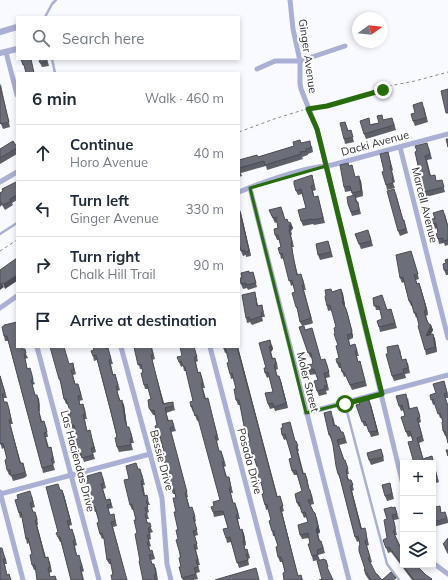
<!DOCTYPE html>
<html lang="en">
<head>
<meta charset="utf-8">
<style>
  body { margin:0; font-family:Mulish,sans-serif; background:#f2f2f3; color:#1f2937 }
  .controls { position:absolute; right:12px; bottom:12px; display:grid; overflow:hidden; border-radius:0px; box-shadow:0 2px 6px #0003 }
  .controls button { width:36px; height:36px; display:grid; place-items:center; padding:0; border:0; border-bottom:1px solid #e0e1e3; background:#fff; color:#1f2937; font:20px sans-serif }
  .compass { position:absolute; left:352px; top:12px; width:36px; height:36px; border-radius:50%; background:#fff; box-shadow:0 2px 6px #0003; rotate:75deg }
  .stop { position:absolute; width:12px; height:12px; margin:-9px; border:3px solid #266c08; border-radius:50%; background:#fff }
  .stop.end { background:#266c08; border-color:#fff; box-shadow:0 1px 4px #0008 }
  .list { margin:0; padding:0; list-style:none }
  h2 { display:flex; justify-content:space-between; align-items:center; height:52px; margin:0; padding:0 16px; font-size:17px }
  h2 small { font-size:13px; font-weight:400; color:#747a83 }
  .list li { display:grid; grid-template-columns:26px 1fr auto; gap:12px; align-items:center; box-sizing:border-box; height:56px; padding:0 16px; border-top:1px solid #e0e1e3 }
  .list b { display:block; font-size:15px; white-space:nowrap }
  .list p { margin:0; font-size:13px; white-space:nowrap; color:#747a83 }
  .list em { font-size:13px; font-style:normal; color:#747a83 }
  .icon { flex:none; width:22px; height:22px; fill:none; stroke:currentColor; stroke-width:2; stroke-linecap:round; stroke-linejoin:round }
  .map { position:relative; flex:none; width:448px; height:580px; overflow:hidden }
  .search { position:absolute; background:#fff; box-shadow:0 2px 6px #0003; left:16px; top:16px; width:224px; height:44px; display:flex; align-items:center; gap:10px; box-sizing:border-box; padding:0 14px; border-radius:0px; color:#747a83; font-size:15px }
  .panel { position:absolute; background:#fff; box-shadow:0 2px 6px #0003; left:16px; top:72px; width:224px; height:276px; border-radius:0px }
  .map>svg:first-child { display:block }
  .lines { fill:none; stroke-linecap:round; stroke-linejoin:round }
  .path { stroke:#88898e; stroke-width:1; stroke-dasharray:3 3; stroke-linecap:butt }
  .service { stroke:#aaafd5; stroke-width:2.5 }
  .minor { stroke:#aaafd5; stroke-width:5 }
  .tertiary { stroke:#aaafd5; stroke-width:6 }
  .wall { fill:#5d5f68 }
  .shaded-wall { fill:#4c4d55 }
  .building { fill:#6c6e79; stroke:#4c4d55 }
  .route { stroke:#266c08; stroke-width:5 }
  .marked { fill:none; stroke:#266c08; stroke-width:3; stroke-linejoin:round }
  .labels { text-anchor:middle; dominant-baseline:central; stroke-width:4; stroke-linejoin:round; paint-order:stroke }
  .street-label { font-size:11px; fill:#2c2d31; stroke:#fff }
</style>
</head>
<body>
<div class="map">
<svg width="448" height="580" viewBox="0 0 448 580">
  <rect width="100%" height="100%" fill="#f9faff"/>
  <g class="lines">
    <!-- path -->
    <g class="path">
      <polyline points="314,108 327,106 376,92 389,86 415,81 448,72"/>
      <polyline points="239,132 274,119 303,110"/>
      <polyline points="0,251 17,240"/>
    </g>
    <!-- service -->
    <g class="service">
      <polyline points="45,17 52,4 56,0"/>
      <polyline points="52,59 55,73"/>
      <polyline points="0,234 17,223"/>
      <polyline points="345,404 387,564 399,580"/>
    </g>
    <!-- minor -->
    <g class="minor">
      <polyline points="290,0 293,29 300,61 300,83 301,89 317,129 323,153 403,485"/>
      <polyline points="6,52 17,95"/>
      <polyline points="257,69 275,61 300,61 345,46"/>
      <polyline points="400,147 448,338"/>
      <polyline points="0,182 17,172"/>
      <polyline points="250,188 349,580"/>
      <path d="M239,192C268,180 301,168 332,165L448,134"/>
      <polyline points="0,308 17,296"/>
      <polyline points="37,347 99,580"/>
      <polyline points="121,347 162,498 167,564 171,580"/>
      <polyline points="210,347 271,580"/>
      <polyline points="306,413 448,375"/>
      <polyline points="0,492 23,580"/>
      <polyline points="0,494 150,454"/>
      <polyline points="433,563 448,574"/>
    </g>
    <!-- tertiary -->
    <g class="tertiary">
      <polyline points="0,32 17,27"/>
      <polyline points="0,53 17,49"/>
    </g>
  </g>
  <!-- wall -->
  <g class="wall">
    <polygon points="47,59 49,66 42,67 40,63"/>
    <polygon points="0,84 10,127 3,129 1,124 0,124"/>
    <polygon points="424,107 428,122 415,126 413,121 415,113"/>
    <polygon points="384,120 394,123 396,130 366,139 364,134 371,124 379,123"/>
    <polygon points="345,122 348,130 352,135 354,142 345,144 344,139"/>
    <polygon points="301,143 312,146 313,152 308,154 308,155 302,157 303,159 267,170 266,166 241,173 242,176 239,177 239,160 258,157 294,146"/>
    <polygon points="17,147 17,154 0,164 0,149"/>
    <polygon points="429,148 432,159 427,160 431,176 437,181 443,185 445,192 426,197 424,192 415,152"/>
    <polygon points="388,152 393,170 392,171 395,182 393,183 395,188 387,190 386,185 384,171"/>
    <polygon points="352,165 355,177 361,181 363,196 356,198 359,206 361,214 352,216 348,204 353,196 351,191 345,192 344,187 349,166"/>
    <polygon points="312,175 316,190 313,191 314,197 319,200 325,223 314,225 313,224 303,226 301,221 306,208 302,194 298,195 296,191"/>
    <polygon points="17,183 17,200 12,203 13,205 5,210 2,205 0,207 0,193 3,191 2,189"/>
    <polygon points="396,193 403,220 404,220 408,233 400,236 398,231"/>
    <polygon points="239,208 241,213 251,256 246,257 246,255 243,256 241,251"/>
    <polygon points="269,210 283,212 285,220 288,222 293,228 291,231 292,235 291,235 294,247 292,247 294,260 298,275 303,279 306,290 304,290 313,323 311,324 302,326 300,322 298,312 296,307 295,292 293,285 291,286 284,258 281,259 280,254 281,247 279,240 277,240 275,235 278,228 277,222 275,223"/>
    <polygon points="445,214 448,225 448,245 445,246 444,243 439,244 438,239 438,233 437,228 435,229 432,219"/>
    <polygon points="355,234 370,235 373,246 361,249"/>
    <polygon points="328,241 333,257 320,260 318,255"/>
    <polygon points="411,251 419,279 416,280 417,284 419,283 421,288 427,309 428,315 426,316 428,322 429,324 431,325 433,330 431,334 433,334 435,339 437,352 426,355 425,350 417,317 416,318 412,306 411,306 409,301 404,282 402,283 400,278"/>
    <polygon points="448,259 448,275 446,275 444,270 446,263"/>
    <polygon points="253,272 257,287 248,290 247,288 243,289 241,284 242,278 250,273"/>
    <polygon points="341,289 343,294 345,305 345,306 348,314 353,336 353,338 349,340 350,345 355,344 359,356 357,356 358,362 360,361 361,366 367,386 352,390 346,376 344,377 341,368 339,368 337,363 339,358 338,345 335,333 336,327 332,310 328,311 327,306 332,292"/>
    <polygon points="256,297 258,306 262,305 265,317 262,317 263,321 252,325 250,322 247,323 246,318"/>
    <polygon points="373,298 387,310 391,309 397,328 380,332 379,327 382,319 380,310 376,310"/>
    <polygon points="4,326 17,347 22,347 23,349 26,354 28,358 25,359 27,367 33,380 35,384 32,385 35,395 39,399 40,411 39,411 42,421 46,426 48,437 46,437 49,448 51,447 55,463 53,464 55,470 43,473 42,468 8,341 5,341 4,336"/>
    <polygon points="299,327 306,330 312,328 321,360 327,364 330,377 326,378 329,390 326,391 327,394 319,396 317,391 318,380 316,374 310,375 308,370 313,364 312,358 310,357"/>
    <polygon points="272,345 273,349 271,352 273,359 275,358 277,363 278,369 276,370 277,376 279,376 281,381 288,408 275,411 274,408 270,409 268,404 273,392 269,377 267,378 265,373 266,368"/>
    <polygon points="134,347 152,347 155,359 152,360 164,403 173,402 175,410 166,413 169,421 172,420 176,431 171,432 188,497 187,497 190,508 194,512 196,521 195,522 198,535 195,536 198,549 196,550 200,565 198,565 200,572 196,573 198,579 194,580 183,580 182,578 178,539 178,530 176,512 176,498 175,494 173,494 170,486 171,478 168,467 166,468 165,463 164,452 161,441 159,442 158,437 157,425 155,415 153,415 149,408 151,399 148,389 145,389 144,385 143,373 142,369 140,369"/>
    <polygon points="223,347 238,347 277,497 280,496 284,511 282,512 298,576 301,575 303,580 284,580 285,572 282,562 280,562 278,557 278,546 275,536 273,536 272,531 271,520 268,509 266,510 265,505 264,494 261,483 259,484 258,479 257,467 254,458 252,458 251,453 250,441 247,431 245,431 244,426 240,405 238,405 236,400 236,389 234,378 231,379 230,374 229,362 227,352 225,353"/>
    <polygon points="108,348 113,364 111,364 113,373 113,375 115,374 120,390 117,391 120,400 124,405 127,426 127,427 131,432 134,443 131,443 133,450 119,452 117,447 117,437 97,360 94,361 93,356 94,350"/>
    <polygon points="400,349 402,360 408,363 410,373 405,374 406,378 394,381 392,376"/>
    <polygon points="195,350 198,361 196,362 198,372 200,372 202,377 205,388 203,388 206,399 209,403 219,440 217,441 219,451 221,451 223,456 226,466 224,467 227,477 229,477 233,493 231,493 233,503 237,508 240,519 238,519 240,530 242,529 244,534 246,545 244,546 245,549 249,554 250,558 248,559 249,565 239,568 231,542 227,543 226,538 228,528 224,515 214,517 213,512 214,506 220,500 199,420 197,421 194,411 193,412 191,407 193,401 186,371 184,371 183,366 181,367 179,362 182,356"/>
    <polygon points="73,363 76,374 73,375 75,384 78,384 83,400 79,401 80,405 83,404 85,409 87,419 85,419 87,431 91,435 96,452 93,453 95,459 84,462 82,456 80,456 78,452 77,438 75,430 73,430 71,425 71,414 68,404 66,404 64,399 61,384 59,379 69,364"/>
    <polygon points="0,375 7,398 4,398 4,402 8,406 13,424 10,424 21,463 23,463 27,476 24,478 13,481 11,475 9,475 7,470 7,459 4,448 2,449 0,442"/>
    <polygon points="444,381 448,394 448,398 446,398 446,436 445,436 443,431 443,422 442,418 440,418 435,404 433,405 430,395 436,393"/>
    <polygon points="408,398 410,409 419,412 421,422 419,423 424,441 419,443 423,459 432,456 433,461 439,482 436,483 433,486 433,463 414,463 413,441 411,436 408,437 406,432 405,416 404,410 401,411 399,406"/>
    <polygon points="356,405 371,405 379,435 371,437 367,426 364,426"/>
    <polygon points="333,416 335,425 345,437 347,443 339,445 344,460 345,460 347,465 349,474 347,474 349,480 351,480 354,490 352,491 362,529 367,537 369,545 367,546 372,562 370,563 376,574 382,580 397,580 369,580 365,574 364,569 365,569 359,541 357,542 355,537 340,479 338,474 333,445 332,439 331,439 329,435"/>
    <polygon points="290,422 295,441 296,441 299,451 298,451 304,474 307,478 309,490 312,495 314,504 310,505 313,511 317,518 320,532 318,534 320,541 323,546 325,553 318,555 320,560 313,561 312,556 309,538 302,539 300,535 308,522 306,517 304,518 300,507 299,507 297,503 302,491 297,475 294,475 292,471 292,458 287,439 284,440 282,435"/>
    <polygon points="383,454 384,461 371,465 369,460"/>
    <polygon points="138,469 142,474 145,485 143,485 144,492 145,496 148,500 150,505 147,505 149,512 147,513 149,519 146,519 148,523 151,528 153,532 150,533 151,539 149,540 151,546 149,547 150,550 154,555 155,559 151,560 152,564 156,568 158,580 143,580 140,561 136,520 134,509 132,510 130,505 129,479"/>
    <polygon points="103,477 106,488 103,489 106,500 110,499 113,508 108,509 110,515 114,514 117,526 113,527 113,575 111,564 109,564 107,560 104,538 102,539 100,534 99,522 96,512 95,512 93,507 91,492 89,492 88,487"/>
    <polygon points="390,483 394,499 387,501 385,496"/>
    <polygon points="60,490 62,490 64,495 72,525 69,526 70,530 74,534 77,545 75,546 77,556 82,564 84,571 82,572 84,580 71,580 61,542 60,542 56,533 58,532"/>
    <polygon points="433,495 436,507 442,513 447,517 448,520 448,523 433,527"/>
    <polygon points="32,496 35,507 32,508 33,512 35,512 37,517 38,525 37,525 46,558 50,562 52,572 49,573 50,577 55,576 57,580 37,580 36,570 34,570 32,565 32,554 29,543 27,544 26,539 22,517 20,518 19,513"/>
    <polygon points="395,507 399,519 394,520 396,531 397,535 395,535 402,551 416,567 432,580 412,580 391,552 388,553 384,542 387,538 387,519 392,508"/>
    <polygon points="448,539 448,554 447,553 443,544"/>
    <polygon points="0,547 6,559 7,564 5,564 7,575 9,574 11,580 0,580"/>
  </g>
  <!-- shaded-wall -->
  <g class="shaded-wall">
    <polygon points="0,84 1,85 10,127 9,122"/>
    <polygon points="359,176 361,181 363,196 361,191"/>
    <polygon points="239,208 241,213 251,256 249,251"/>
    <polygon points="291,223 293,228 291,231 292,235 289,226"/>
    <polygon points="17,275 17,281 5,289 3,284"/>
    <polygon points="2,283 4,287 0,290 0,284"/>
    <polygon points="419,283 427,309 428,315 426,310"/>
    <polygon points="341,289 343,294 345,305 344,307 342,302"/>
    <polygon points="255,292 256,297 259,311 257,306"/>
    <polygon points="346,309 353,336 353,338 351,334"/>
    <polygon points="431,325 433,330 428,340 426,336"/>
    <polygon points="433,334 435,339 437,352 435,347"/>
    <polygon points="270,340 273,349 271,352 274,364 269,347"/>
    <polygon points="237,347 238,347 279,502 277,497"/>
    <polygon points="151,355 152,360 165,408 163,404"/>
    <polygon points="279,376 281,381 288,408 286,403"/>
    <polygon points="37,395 39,399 40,411 39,406"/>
    <polygon points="122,400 124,405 127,426 129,432 125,421"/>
    <polygon points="369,400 371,405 379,435 377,431"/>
    <polygon points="9,420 10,424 22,468 20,463"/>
    <polygon points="170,428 171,432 188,497 187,492"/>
    <polygon points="90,430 91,435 96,452 94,448"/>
    <polygon points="305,473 307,478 310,494 309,489"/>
    <polygon points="434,478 436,483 433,486 433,479"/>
    <polygon points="141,481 143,485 146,501 142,487"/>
    <polygon points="350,486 352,491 363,534 361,529"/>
    <polygon points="62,490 64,495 72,525 70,520"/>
    <polygon points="280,507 282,512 299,580 298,576"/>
    <polygon points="315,513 320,532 318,534 321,546 316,529"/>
    <polygon points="35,520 37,525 47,563 45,558"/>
    <polygon points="111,522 113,527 127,580"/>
    <polygon points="242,529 244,534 246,545 244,540"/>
  </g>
  <!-- building -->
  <g class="building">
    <polygon points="21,59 31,59 34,73 26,73 24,65 23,65"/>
    <polygon points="39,59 46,59 47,61 40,63"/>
    <polygon points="0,86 9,122 1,124 0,122"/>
    <polygon points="448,89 448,113 446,113 441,91"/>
    <polygon points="422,102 426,118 413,121 411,114 415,113 413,105"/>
    <polygon points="382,115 383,120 392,118 394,125 364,134 360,121 369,118 370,125 379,123 377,116"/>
    <polygon points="345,122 348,131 351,130 353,137 344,139 340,123"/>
    <polygon points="446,139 448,139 448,147"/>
    <polygon points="300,140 301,143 310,141 311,148 306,149 307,151 300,152 301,154 265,165 264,161 239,168 240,172 239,172 239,160 257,155 258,157 294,146 293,142"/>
    <polygon points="13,141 17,147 17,148 0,158 0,149"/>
    <polygon points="427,143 430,154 425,156 430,176 435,175 436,181 442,180 444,187 424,192 415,152 417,151 415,146"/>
    <polygon points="388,152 391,166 390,166 393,177 392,178 393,183 386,185 382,172 384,171 380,154"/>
    <polygon points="348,163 349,166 352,165 355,177 359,176 361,191 352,193 350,186 344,187 340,165"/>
    <polygon points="312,175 314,185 311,186 314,197 318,196 323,218 312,220 312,219 301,221 298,210 306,208 301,189 296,191 294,184 294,181"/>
    <polygon points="16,182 17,183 17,195 10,199 11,201 3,205 0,201 0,193 3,191 2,189"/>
    <polygon points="394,189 403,220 404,220 406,229 398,231 387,191"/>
    <polygon points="355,195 356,202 358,202 359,210 351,212 348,204 347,197"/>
    <polygon points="281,207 285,220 287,219 288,222 291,223 289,226 290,230 289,230 292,242 291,242 293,255 297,275 301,274 304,285 302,285 311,318 300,322 297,307 296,307 292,293 295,292 292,280 289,281 282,253 280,254 278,248 281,247 278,235 275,235 274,229 278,228 276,217 273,218 269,210"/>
    <polygon points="239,208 249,251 245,252 244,250 241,251 239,243"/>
    <polygon points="443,210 447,224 448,225 448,240 443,241 443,238 438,239 436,234 438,233 436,223 433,224 432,219 435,219 433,213"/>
    <polygon points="368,230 371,241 359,244 355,234"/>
    <polygon points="328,241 331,252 318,255 316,244"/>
    <polygon points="411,251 418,274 414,275 417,284 419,283 425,304 426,310 424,311 427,321 429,324 431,325 426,336 433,334 435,347 425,350 418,326 419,325 416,313 414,313 411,301 409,301 403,277 400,278 396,255"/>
    <polygon points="17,258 17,275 3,284 2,283 0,284 0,270"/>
    <polygon points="448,259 448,270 444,270 443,264 446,263 445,260"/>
    <polygon points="249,271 249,273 253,272 256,283 246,285 246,283 241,284 240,278 242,278 241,273"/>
    <polygon points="331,289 332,292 341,289 343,301 342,302 346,309 352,331 351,334 347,335 350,346 355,344 357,351 355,351 358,362 360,361 365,381 350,385 344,372 342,372 340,363 337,363 336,359 339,358 336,346 338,345 334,334 335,333 334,328 336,327 330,305 327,306 325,297 326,295 325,290"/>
    <polygon points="255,292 257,306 262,305 263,312 261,313 262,316 250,320 249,317 246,318 242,295"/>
    <polygon points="382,295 387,310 391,309 395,323 379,327 377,321 382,319 379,306 374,306 373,298"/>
    <polygon points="17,322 17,347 22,347 22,349 25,349 26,353 24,354 26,363 27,369 30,368 32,375 33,380 31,380 35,395 37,395 39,406 38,406 41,422 44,421 47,432 44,433 48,448 51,447 53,458 51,459 53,465 42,468 7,336 4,336 2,327 4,326 4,325"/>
    <polygon points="304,326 305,330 312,328 321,360 325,359 329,372 324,373 327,385 324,386 325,389 317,391 314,381 318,380 314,369 308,370 307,365 313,364 311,353 308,353 299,327"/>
    <polygon points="270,340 271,345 269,347 272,359 275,358 276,364 274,365 277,376 279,376 286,403 274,407 273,403 268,404 265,393 273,392 268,372 265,373 264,368 266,368 259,343"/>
    <polygon points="398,345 402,360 406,359 408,368 403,369 404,373 392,376 386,354 388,354 387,347"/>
    <polygon points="50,347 64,347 69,364 73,363 74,370 71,370 75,384 78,384 81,395 78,396 80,405 83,404 85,414 83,415 87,431 90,430 94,448 91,448 93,455 82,458 80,451 78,452 75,439 77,438 74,425 71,425 68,414 71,414 66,399 64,399 60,379 59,379"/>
    <polygon points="93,347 106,347 106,349 108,348 111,359 109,360 111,369 113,375 115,374 118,385 116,386 118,395 120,401 122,400 125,421 127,427 129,427 132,438 130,439 131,445 117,447 115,438 117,437 110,408 96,355 93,356 91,351 94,350"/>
    <polygon points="134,347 151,347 153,355 151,355 163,404 173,402 173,406 165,408 168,421 172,420 174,426 170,428 187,492 185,493 189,508 192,507 195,517 193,517 197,530 193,531 197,544 194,545 198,560 196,560 198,567 194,568 196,574 182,578 179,567 181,567 179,558 181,557 176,540 178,539 176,530 178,530 174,512 176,512 173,498 176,498 174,489 171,489 170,486 169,479 171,478 167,462 165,463 162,452 164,452 160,436 158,437 155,426 157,425 154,410 151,411 149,408 148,400 151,399 147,384 144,385 141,373 143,373 141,364 138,365"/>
    <polygon points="180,347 194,347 197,357 194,357 198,373 200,372 203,383 201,384 205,399 208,398 217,435 215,436 219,451 221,451 224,462 222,462 226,477 229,477 231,488 229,488 233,503 235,503 238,514 236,515 240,530 242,529 244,540 243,541 245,550 247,549 248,553 246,554 248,560 237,563 230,537 226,538 223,529 228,528 223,511 213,512 211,507 214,506 213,502 220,500 197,415 195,416 192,406 191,407 190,402 193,401 185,367 183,366 181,361 179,362 177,357 182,356"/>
    <polygon points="223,347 237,347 277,497 280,496 283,506 280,507 298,576 301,575 302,580 284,580 283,573 285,572 283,563 281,557 278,557 276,547 278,546 275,537 274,531 272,531 269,521 271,520 268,509 267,504 265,505 262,494 264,494 260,478 258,479 255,468 257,467 253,453 251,453 249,449 248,442 250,441 246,426 244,426 239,400 236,400 234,389 236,389 232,373 230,374 227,363 229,362 225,347 223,348"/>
    <polygon points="0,376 5,393 2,394 4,402 7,402 9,409 11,419 9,420 20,463 23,463 25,472 23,473 11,476 10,470 7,470 5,460 7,459 3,443 0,444"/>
    <polygon points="444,381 447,393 444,394 448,406 448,443 445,431 443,431 442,422 443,422 440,413 438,414 433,399 431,400 430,395 436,393 433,384"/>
    <polygon points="406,394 409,409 417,407 420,417 417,418 422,436 417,438 423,459 432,456 437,477 434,478 433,479 433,463 414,463 408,442 413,441 410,431 406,432 401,417 405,416 402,405 399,406 396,396"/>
    <polygon points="369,400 377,431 369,432 365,421 362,422 356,405 360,404 359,403 362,401"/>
    <polygon points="331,411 334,426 336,425 337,427 339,427 341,432 343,432 345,438 337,440 344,460 345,460 348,469 346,470 348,480 351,480 353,485 350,486 361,529 365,528 366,532 367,540 365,541 370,557 368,558 376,574 377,574 382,580 391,572 396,578 393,580 371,580 364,569 365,569 359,551 359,546 360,545 358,536 355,537 339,474 338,474 336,466 333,445 330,434 329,435 324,413"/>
    <polygon points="290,422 295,441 296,441 298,446 296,447 303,474 305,473 309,489 310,490 312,499 308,500 313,511 315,513 318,527 316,529 319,541 321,541 323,548 317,550 318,555 312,556 308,544 310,544 308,533 300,535 298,525 308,522 305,512 302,513 299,502 297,503 295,494 302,491 296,470 292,471 289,459 292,458 285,434 282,435 281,428 283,428 282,424"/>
    <polygon points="381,449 383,457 369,460 367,453"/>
    <polygon points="446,450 448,450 448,456"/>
    <polygon points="136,463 138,469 140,469 143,480 141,481 142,487 144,496 147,495 148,500 146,501 148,507 145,508 147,514 145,514 147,523 150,523 151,527 148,528 150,535 147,535 149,542 147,542 150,551 152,550 153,554 149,555 152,564 154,564 156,575 154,575 155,580 143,580 139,561 140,561 135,534 137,533 134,520 136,520 132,504 130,505 124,480 129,479 126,466"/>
    <polygon points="101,472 104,483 101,484 106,500 110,499 111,504 107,505 110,515 114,514 115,521 111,522 127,580 112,580 111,575 113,575 110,559 107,560 104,539 102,533 100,534 97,523 99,522 95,507 93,507 90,487 88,487 86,481 88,480 87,476"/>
    <polygon points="390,483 392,494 385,496 382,485"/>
    <polygon points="58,484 60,490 62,490 70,520 67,521 70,530 72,529 75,540 73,541 75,550 77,556 79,555 80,559 82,566 80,567 83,580 71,580 60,537 58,537 56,533 58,532 46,487"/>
    <polygon points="30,491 33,502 30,503 33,512 35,512 37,520 35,520 45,558 48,557 50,567 48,568 50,577 55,576 56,580 37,580 35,565 32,565 30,555 32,554 28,538 26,539 21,512 19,513 15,500 18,499 17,495"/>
    <polygon points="433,496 436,507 440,506 441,513 445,512 447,518 433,522"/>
    <polygon points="392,507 392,508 395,507 397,514 392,515 395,526 395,530 393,531 402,551 403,550 403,565 415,565 416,567 417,566 426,575 432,579 431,580 414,580 389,547 386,548 383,540 387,538 384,520 387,519 384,509"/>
    <polygon points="448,538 448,550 445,548 446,547 443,544"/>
    <polygon points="0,548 2,548 5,559 3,559 7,575 9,574 11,580 0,580"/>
    <polygon points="324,559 325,560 326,560 328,567 327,567 333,580 319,580 322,579 317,561"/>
    <polygon points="256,568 259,580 215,580 218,579"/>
  </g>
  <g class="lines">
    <!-- route -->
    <polyline class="route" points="345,404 382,394 323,153 317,129 308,109 327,106 383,90"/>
  </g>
  <!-- marked area -->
  <path class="marked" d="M326,166L382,394L306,413L250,188Z"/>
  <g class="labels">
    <!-- street labels -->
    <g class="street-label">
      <text transform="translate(308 56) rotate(82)">Ginger Avenue</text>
      <text transform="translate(375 143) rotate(-15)">Dacki Avenue</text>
      <text transform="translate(425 205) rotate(76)">Marcell Avenue</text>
      <text transform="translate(308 382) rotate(76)">Moler Street</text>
      <text transform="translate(162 460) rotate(75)">Bessie Drive</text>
      <text transform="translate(78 461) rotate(75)">Las Haciendas Drive</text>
      <text transform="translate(250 461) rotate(75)">Posada Drive</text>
    </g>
  </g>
</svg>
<div class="controls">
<button>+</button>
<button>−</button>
<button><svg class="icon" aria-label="layers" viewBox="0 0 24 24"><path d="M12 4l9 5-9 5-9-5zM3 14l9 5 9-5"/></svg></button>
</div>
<svg class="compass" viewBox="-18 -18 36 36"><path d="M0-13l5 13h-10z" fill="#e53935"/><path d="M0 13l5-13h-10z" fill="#747a83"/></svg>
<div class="stop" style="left:345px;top:404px"></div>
<div class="stop end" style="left:383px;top:90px"></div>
<div class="search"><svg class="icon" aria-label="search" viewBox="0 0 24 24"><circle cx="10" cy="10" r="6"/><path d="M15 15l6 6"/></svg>Search here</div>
<section class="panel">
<h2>6 min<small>Walk · 460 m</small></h2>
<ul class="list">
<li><svg class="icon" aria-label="ahead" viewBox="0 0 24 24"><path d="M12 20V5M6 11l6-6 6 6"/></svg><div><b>Continue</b><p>Horo Avenue</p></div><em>40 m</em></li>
<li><svg class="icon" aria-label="left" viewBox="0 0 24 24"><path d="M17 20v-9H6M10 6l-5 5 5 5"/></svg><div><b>Turn left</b><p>Ginger Avenue</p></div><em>330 m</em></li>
<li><svg class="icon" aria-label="right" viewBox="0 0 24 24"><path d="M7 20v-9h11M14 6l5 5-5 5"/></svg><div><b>Turn right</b><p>Chalk Hill Trail</p></div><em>90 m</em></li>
<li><svg class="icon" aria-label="arrive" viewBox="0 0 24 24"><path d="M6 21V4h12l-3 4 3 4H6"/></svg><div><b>Arrive at destination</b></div></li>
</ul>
</section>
</div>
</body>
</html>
